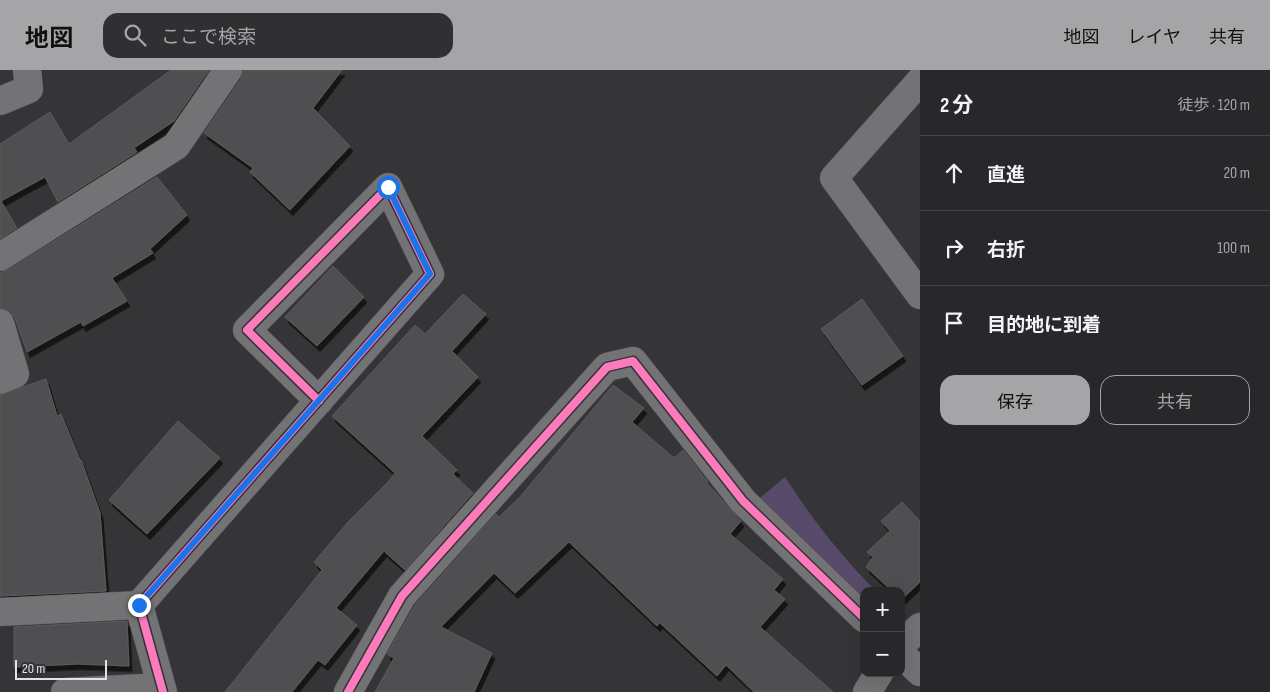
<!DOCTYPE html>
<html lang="ja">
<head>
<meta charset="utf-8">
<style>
  body { margin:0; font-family:"Sofia Sans Condensed","Noto Sans JP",sans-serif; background:#302f31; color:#f1f3f6 }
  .controls { position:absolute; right:15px; bottom:15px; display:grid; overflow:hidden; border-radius:10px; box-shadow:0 5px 20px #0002 }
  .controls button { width:45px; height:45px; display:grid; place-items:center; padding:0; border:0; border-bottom:1px solid #444446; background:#282729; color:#f1f3f6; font:25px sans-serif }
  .scale { position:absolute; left:15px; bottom:12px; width:92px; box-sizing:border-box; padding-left:5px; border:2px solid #e2e1e4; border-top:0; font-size:14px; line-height:18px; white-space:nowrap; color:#e2e1e4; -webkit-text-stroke:4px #353338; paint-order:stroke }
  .stop { position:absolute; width:15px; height:15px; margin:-11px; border:4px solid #1a73e8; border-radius:50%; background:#fff }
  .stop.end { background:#1a73e8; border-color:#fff; box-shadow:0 1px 5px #0008 }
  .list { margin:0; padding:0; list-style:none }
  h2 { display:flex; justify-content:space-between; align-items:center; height:65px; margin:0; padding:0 20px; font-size:21px }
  h2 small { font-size:16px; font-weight:400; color:#a5a5a8 }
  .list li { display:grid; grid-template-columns:32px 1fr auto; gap:15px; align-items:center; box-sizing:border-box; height:75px; padding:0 20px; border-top:1px solid #444446 }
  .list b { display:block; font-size:19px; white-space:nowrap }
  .list em { font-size:16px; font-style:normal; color:#a5a5a8 }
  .actions { display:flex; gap:10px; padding:15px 20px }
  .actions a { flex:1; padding:11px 0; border:1px solid #a5a4a7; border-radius:15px; text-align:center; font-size:18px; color:#a5a4a7 }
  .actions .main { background:#a5a4a7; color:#111 }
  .icon { flex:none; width:28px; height:28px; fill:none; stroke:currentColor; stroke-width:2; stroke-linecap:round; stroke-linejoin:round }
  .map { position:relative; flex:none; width:920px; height:622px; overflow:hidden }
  header { display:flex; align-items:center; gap:30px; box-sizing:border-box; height:70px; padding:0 25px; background:#a5a4a7; color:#111 }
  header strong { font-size:24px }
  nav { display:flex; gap:28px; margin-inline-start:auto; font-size:18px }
  .search { width:350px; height:45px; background:#302f31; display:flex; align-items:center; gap:12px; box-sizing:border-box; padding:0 18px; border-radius:15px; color:#a5a5a8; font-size:19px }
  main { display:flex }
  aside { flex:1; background:#282729 }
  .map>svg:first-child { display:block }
  .grass { fill:#584a6a }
  .building { fill:#504f51; stroke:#5c5a5d; filter:url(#shadow) }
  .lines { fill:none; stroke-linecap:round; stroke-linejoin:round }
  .minor-casing { stroke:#515052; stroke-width:29 }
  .minor { stroke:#737274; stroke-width:28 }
  .cycleway-casing { stroke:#353338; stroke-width:11 }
  .cycleway { stroke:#fd7abc; stroke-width:8 }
  .route { stroke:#1a73e8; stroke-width:6 }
</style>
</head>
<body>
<header>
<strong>地図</strong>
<div class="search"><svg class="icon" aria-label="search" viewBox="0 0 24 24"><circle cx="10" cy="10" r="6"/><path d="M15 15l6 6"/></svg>ここで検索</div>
<nav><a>地図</a><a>レイヤ</a><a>共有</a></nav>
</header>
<main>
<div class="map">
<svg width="920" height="622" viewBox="0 0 920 622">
  <defs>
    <filter id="shadow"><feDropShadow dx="3" dy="5.5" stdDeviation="0" flood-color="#0009"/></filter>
  </defs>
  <rect width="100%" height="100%" fill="#353437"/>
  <!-- grass -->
  <path class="grass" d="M785,407C812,449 841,486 876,521H864V532L755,432Z"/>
  <!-- building -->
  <g class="building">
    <polygon points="171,0 209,0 174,51 134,78 137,82 58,132 45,107 1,131 17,158 0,169 0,74 50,42 69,74"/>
    <polygon points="243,0 342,0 313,38 350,76 290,140 250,102 253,98 204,63 241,9"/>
    <polygon points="157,107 187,145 150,179 153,183 112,208 127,231 83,256 81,252 27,282 15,248 10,241 0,238 0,203 8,200"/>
    <polygon points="333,196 364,227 317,276 285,247"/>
    <polygon points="463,224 486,244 452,281 478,307 422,366 457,400 453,404 473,423 405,500 384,481 336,538 357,555 325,595 318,590 292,622 225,622 322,500 314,492 349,451 387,413 395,403 332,346 415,255 425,264"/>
    <polygon points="862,229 903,286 862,315 821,259"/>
    <polygon points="46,309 57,346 61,344 80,390 81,390 100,443 106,521 0,526 0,325"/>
    <polygon points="613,315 644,338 632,352 674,388 683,380 708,412 707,413 741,451 730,464 783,509 774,520 785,529 760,557 833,622 754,622 726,595 717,606 660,553 657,556 569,472 515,523 494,503 441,557 492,583 474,622 375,622 394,588 387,584 415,535 496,444 499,447 520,427"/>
    <polygon points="178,351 220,388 147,464 109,430"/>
    <polygon points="902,432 920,451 920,512 902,529 901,521 892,521 866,497 873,487 867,482 890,461 881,451"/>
    <polygon points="127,551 129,596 78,594 14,597 14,557"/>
  </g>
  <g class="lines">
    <!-- minor casing -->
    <g class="minor-casing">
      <g id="minor">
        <polyline points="920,11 834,108 920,225"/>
        <polyline points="0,31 29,19 27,0"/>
        <polyline points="0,187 176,76 228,0"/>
        <polyline points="0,253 15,304 0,310"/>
        <polyline points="0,542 139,535"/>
        <polyline points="901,575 920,557"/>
        <polyline points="901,584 920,602"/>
        <polyline points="65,622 161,617"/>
        <polyline points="163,622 139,535 430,204 388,117 247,260 319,331"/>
        <polyline points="348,622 402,526 607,297 633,291 743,431 864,548"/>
        <polyline points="867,622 879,603"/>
      </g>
    </g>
    <!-- minor -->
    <use href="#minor" class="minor"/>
    <!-- cycleway casing -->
    <g class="cycleway-casing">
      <g id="cycleway">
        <polyline points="163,622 139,535 430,204 388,117 247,260 319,331"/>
        <polyline points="348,622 402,526 607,297 633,291 743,431 864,548"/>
      </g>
    </g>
    <!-- cycleway -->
    <use href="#cycleway" class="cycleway"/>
  </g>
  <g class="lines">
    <!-- route -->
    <polyline class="route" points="139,535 430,204 388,117"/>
  </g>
</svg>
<div class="controls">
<button>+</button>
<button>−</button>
</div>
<div class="scale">20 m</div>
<div class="stop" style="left:388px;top:117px"></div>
<div class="stop end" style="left:139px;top:535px"></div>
</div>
<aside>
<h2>2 分<small>徒歩 · 120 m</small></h2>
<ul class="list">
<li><svg class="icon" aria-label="ahead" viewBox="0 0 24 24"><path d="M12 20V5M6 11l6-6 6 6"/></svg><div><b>直進</b></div><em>20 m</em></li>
<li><svg class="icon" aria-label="right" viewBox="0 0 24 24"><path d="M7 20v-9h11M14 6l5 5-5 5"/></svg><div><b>右折</b></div><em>100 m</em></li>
<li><svg class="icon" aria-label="arrive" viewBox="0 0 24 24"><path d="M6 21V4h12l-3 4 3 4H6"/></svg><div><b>目的地に到着</b></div></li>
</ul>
<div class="actions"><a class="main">保存</a><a>共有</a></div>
</aside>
</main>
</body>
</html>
